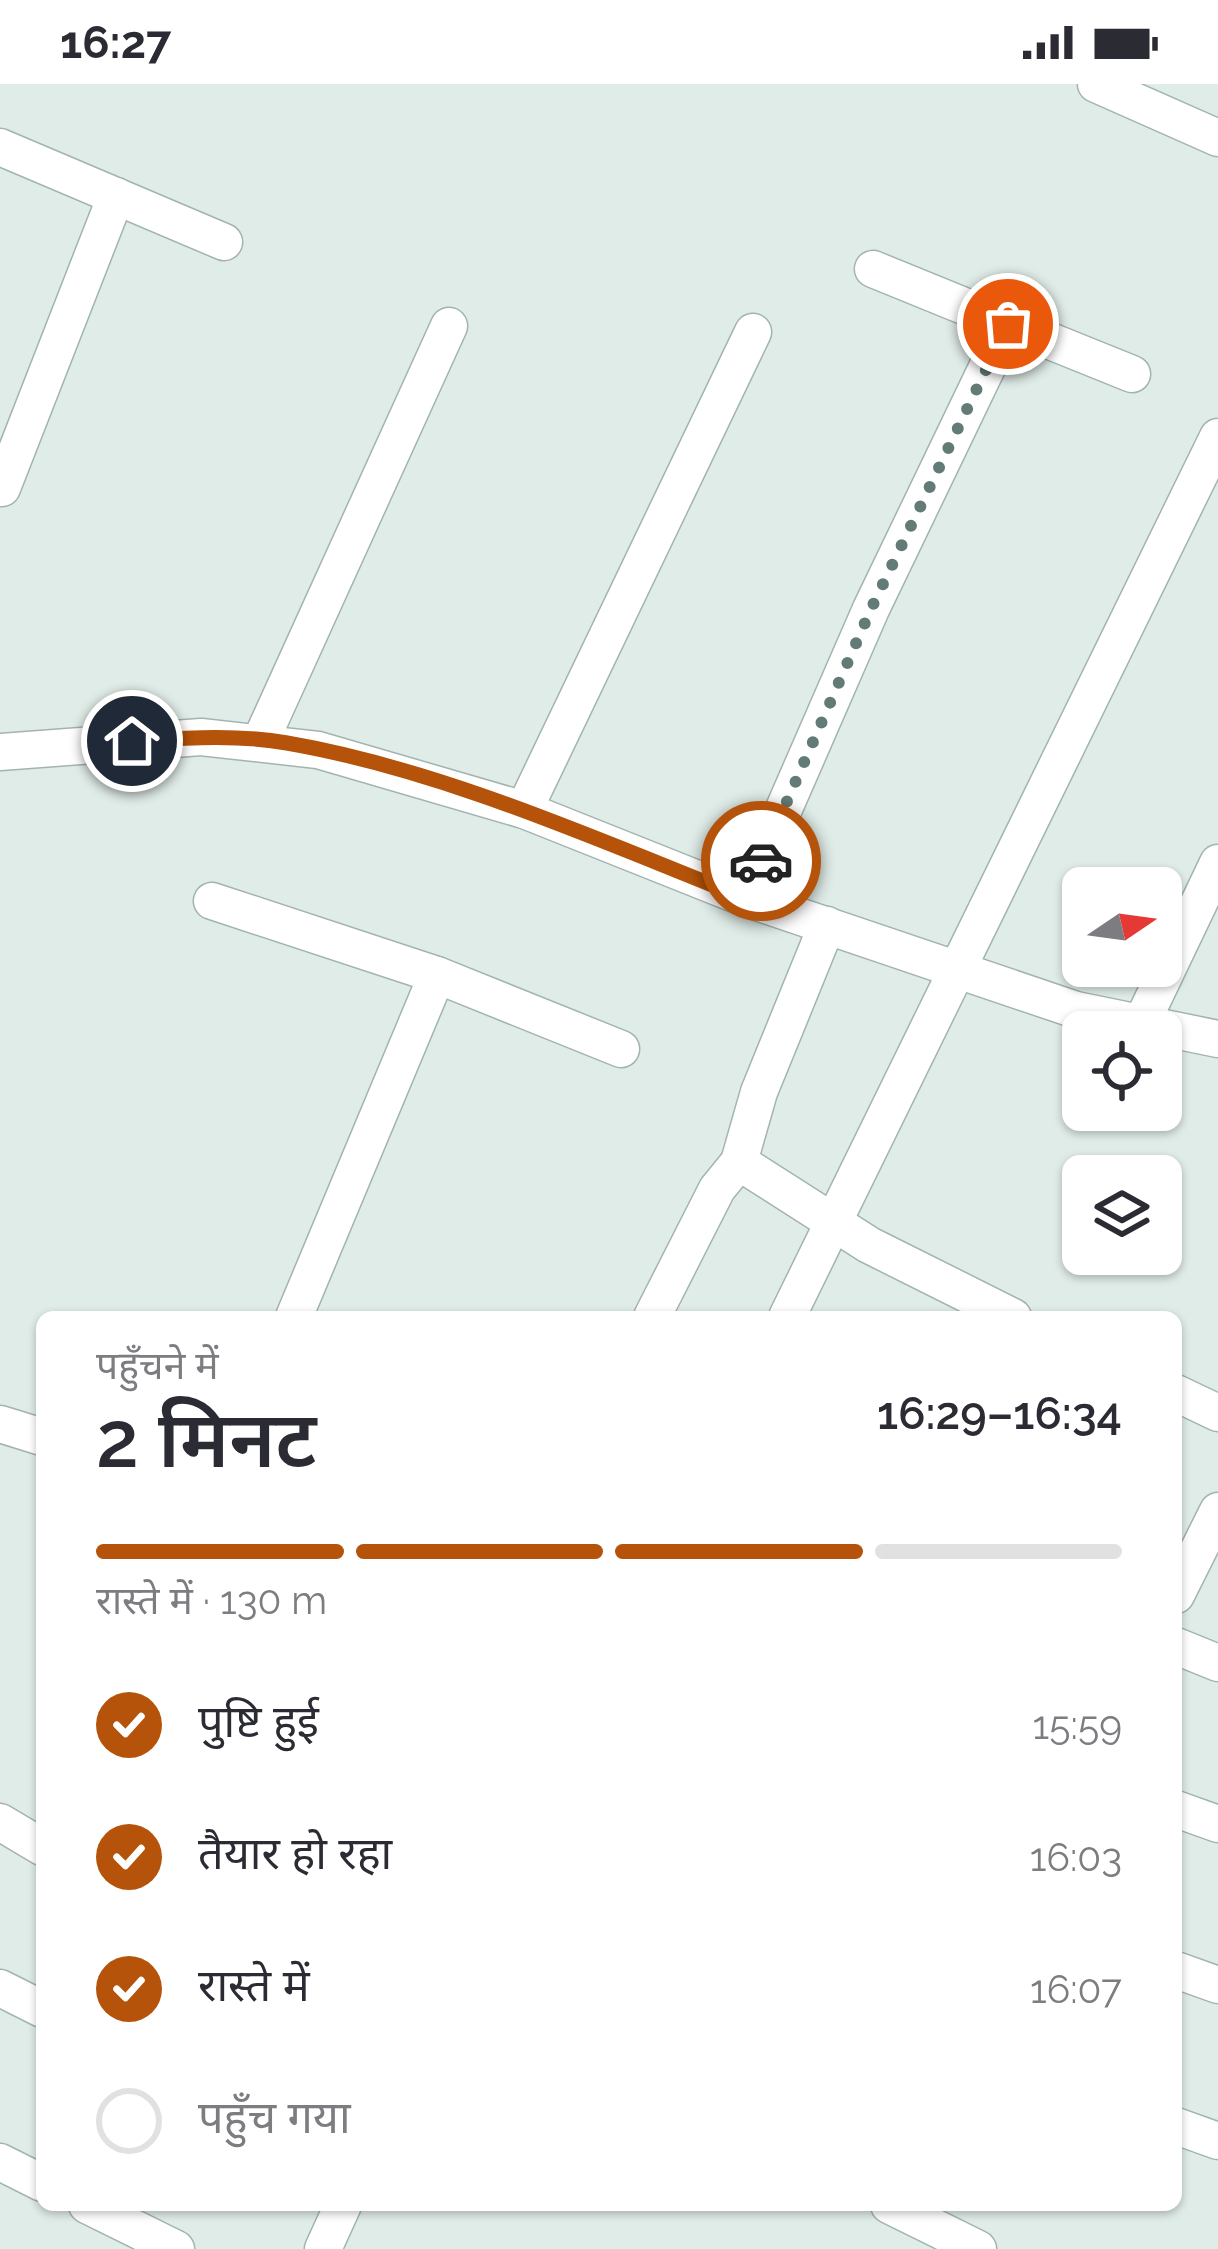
<!DOCTYPE html>
<html lang="hi">
<head>
<meta charset="utf-8">
<style>
	body { margin:0; font-family:Raleway,"Noto Sans Devanagari",sans-serif; background:#f2f2f3; color:#2b2b33; height:100vh; display:flex; flex-direction:column; font-size:45px; white-space:nowrap }
	* { box-sizing:border-box; margin:0 }
	p { font-size:39px; color:#7c7c81 }
	.icon { flex:none; width:66px; height:66px; fill:none; stroke:currentColor; stroke-width:2; stroke-linecap:round; stroke-linejoin:round }
	.map { position:relative; flex:1; overflow:hidden }
	.drawer { position:absolute; left:36px; top:1227px; width:1146px; height:900px; display:flex; flex-direction:column; background:#fff; border-radius:18px; box-shadow:0 3px 9px #0004 }
	.drawer>* { flex:none }
	.needle { width:78px; rotate:77deg }
	.tools { position:absolute; left:1062px; top:783px; display:grid; gap:24px }
	.tools a { display:grid; place-items:center; width:120px; height:120px; border-radius:18px; background:#fff; box-shadow:0 3px 9px #0004; font-size:60px }
	.pin { position:absolute; display:grid; place-items:center; width:102px; height:102px; color:#fff; margin:-51px; border:6px solid #fff; border-radius:50%; box-shadow:0 3px 12px #0007 }
	.courier { position:absolute; display:grid; place-items:center; width:120px; height:120px; margin:-60px; border:9px solid #b45309; border-radius:50%; background:#fff; color:#222; box-shadow:0 3px 15px #0007 }
	.summary em { font-style:normal; font-weight:600 }
	.summary div { display:flex; flex-direction:column-reverse }
	.summary { display:flex; align-items:center; justify-content:space-between; height:204px; padding:0 60px }
	h1 { font-size:78px; font-weight:600; line-height:90px }
	.bar { display:grid; grid-template-columns:repeat(4,1fr); gap:18px 12px; align-content:center; height:144px; padding:0 60px }
	.bar i { height:15px; border-radius:9px; background:#e1e1e2 }
	.bar .selected { background:#b45309 }
	.bar p { grid-column:span 4 }
	ol { padding:0 60px; list-style:none }
	li { display:flex; align-items:center; gap:36px; height:132px }
	li p { margin-inline-start:auto }
	li .icon { padding:12px; border-radius:50%; background:#b45309; color:#fff; stroke-width:4 }
	li:last-child { color:#7c7c81 }
	li i { width:66px; height:66px; border:6px solid #e1e1e2; border-radius:50% }
	.status { display:flex; justify-content:space-between; align-items:center; height:84px; padding:0 60px; background:#fff; direction:ltr }
	.status svg { height:33px; fill:currentColor }
	.map>svg:first-child { display:block }
</style>
</head>
<body>
<div class="status"><b>16:27</b><svg viewBox="0 0 49 12"><path d="M0 12V9h3v3zM5 12V6h3v6zM10 12V3h3v9zM15 12V0h3v12zM26 1h20v11H26zM47 4h2v5h-2z"/></svg></div>
<div class="map">
<svg width="1218" height="2165" viewBox="0 0 1218 2165">
	<rect width="100%" height="100%" fill="#e0ece8"/>
	<g fill="none" stroke-linecap="round" stroke-linejoin="round">
		<defs>
			<g id="minor">
				<polyline points="1096,0 1218,54"/>
				<polyline points="0,63 224,158"/>
				<polyline points="1008,240 1132,290"/>
				<polyline points="2,404 116,112"/>
				<polyline points="261,656 449,242"/>
				<polyline points="0,668 201,653 318,666 524,726 745,814 1076,926 1218,955"/>
				<polyline points="524,726 753,248"/>
				<polyline points="745,814 871,525 1008,240 873,185"/>
				<polyline points="212,817 437,891 621,965"/>
				<polyline points="1143,936 1218,779"/>
				<polyline points="739,1078 869,1161 1013,1233"/>
				<polyline points="294,1233 437,891"/>
				<polyline points="652,1233 717,1105 739,1078 759,1008 827,841"/>
				<polyline points="787,1233 1218,353"/>
				<polyline points="1176,1309 1218,1329"/>
				<polyline points="0,1340 42,1353"/>
				<polyline points="1176,1511 1218,1427"/>
				<polyline points="1176,1562 1218,1579"/>
				<polyline points="1176,1725 1218,1740"/>
				<polyline points="0,1738 42,1763"/>
				<polyline points="1176,1886 1218,1901"/>
				<polyline points="0,1904 42,1925"/>
				<polyline points="1176,2042 1218,2057"/>
				<polyline points="0,2078 42,2099"/>
				<polyline points="87,2121 176,2165"/>
				<polyline points="889,2121 978,2165"/>
				<polyline points="323,2165 343,2121"/>
			</g>
		</defs>
		<!-- minor casing -->
		<use href="#minor" stroke="#a2b4b0" stroke-width="39"/>
		<!-- minor -->
		<use href="#minor" stroke="#fff" stroke-width="36"/>
	</g>
	<g fill="none" stroke-linecap="round" stroke-linejoin="round">
		<!-- done -->
		<polyline stroke="#637b76" stroke-width="12" stroke-dasharray="0 21.6" points="761,777 871,525 1008,240"/>
		<!-- route -->
		<path stroke="#b45309" stroke-width="15" d="M132,657c52,-3 104,-7 155,2 156,27 311,97 458,155l16,-37"/>
	</g>
</svg>
<div class="tools">
<a><svg class="needle" viewBox="-14 -14 28 28"><path d="M0-13l5 13h-10z" fill="#e53935"/><path d="M0 13l5-13h-10z" fill="#7c7c81"/></svg></a>
<a><svg class="icon" aria-label="locate" viewBox="0 0 24 24"><circle cx="12" cy="12" r="6"/><path d="M12 2v4M12 18v4M2 12h4M18 12h4"/></svg></a>
<a><svg class="icon" aria-label="layers" viewBox="0 0 24 24"><path d="M12 4l9 5-9 5-9-5zM3 14l9 5 9-5"/></svg></a>
</div>
<div class="pin" style="left:1008px;top:240px;background:#ea580c"><svg class="icon" aria-label="bag" viewBox="0 0 24 24"><path d="M5 8h14l-1 12H6zM9 8a3 3 0 0 1 6 0"/></svg></div>
<div class="pin" style="left:132px;top:657px;background:#1f2937"><svg class="icon" aria-label="home" viewBox="0 0 24 24"><path d="M3 11l9-7 9 7M6 9v11h12V9"/></svg></div>
<div class="courier" style="left:761px;top:777px"><svg class="icon" aria-label="car" viewBox="0 0 24 24"><path d="M5 17H2v-5l4-1 3-4h7l3 4 3 1v5h-3M9 17h6M6 11h13"/><circle cx="7" cy="17" r="2"/><circle cx="17" cy="17" r="2"/></svg></div>
<section class="drawer">
<div class="summary"><div><h1>2 मिनट</h1><p>पहुँचने में</p></div><em>16:29–16:34</em></div>
<div class="bar"><i class="selected"></i><i class="selected"></i><i class="selected"></i><i></i><p>रास्ते में · 130 m</p></div>
<ol>
<li><svg class="icon" aria-label="check" viewBox="0 0 24 24"><path d="M5 12l5 5 9-10"/></svg>पुष्टि हुई<p>15:59</p></li>
<li><svg class="icon" aria-label="check" viewBox="0 0 24 24"><path d="M5 12l5 5 9-10"/></svg>तैयार हो रहा<p>16:03</p></li>
<li><svg class="icon" aria-label="check" viewBox="0 0 24 24"><path d="M5 12l5 5 9-10"/></svg>रास्ते में<p>16:07</p></li>
<li><i></i>पहुँच गया</li>
</ol>
</section>
</div>
</body>
</html>
